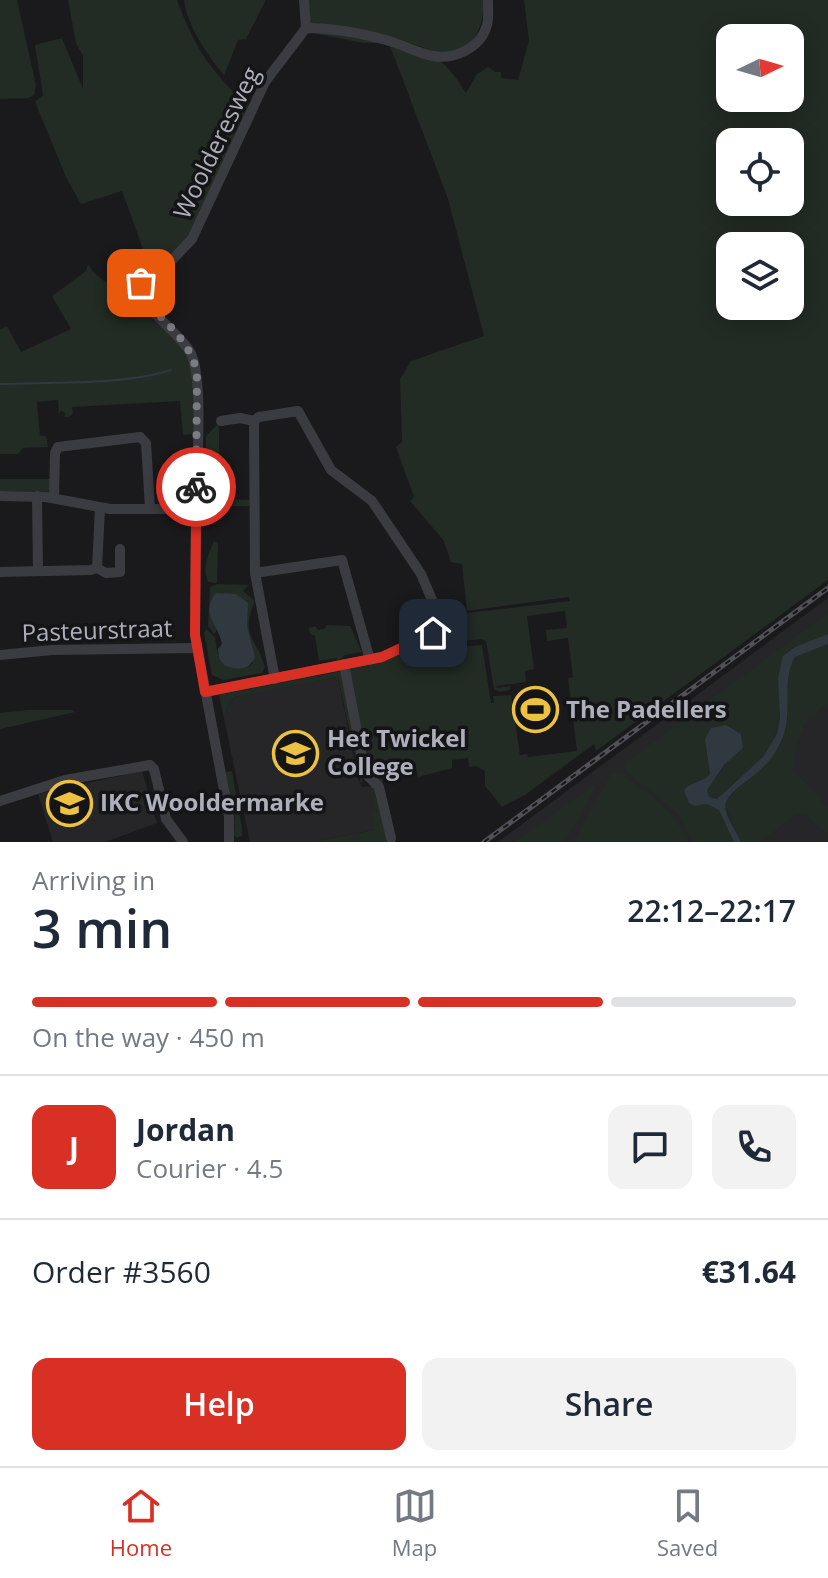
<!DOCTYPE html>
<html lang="en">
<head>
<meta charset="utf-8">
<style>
	body { margin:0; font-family:"Open Sans",sans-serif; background:#f2f2f3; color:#1f2937; height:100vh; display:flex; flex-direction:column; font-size:30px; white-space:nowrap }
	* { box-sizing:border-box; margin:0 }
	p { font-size:26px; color:#747a83 }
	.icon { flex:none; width:44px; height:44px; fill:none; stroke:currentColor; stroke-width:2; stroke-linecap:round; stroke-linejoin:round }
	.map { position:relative; height:842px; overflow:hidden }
	.details { display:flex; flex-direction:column; background:#fff; flex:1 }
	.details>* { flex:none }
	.needle { width:52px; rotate:85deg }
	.tools { position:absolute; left:716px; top:24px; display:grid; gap:16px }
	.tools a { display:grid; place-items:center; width:88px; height:88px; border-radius:16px; background:#fff; box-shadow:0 4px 20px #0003; font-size:40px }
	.pin { position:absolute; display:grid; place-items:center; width:68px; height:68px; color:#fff; margin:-34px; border-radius:16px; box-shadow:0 4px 12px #0006 }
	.courier { position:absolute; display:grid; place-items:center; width:80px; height:80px; margin:-40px; border:6px solid #d93025; border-radius:50%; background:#fff; color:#222; box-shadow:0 2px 10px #0007 }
	.headline em { font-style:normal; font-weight:600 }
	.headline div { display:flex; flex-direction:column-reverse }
	.headline { display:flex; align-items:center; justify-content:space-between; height:136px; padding:0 32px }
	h1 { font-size:52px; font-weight:600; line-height:60px }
	.bar { display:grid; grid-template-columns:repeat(4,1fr); gap:12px 8px; align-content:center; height:96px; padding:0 32px }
	.bar i { height:10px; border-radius:6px; background:#e0e1e3 }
	.bar .selected { background:#d93025 }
	.bar p { grid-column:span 4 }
	.line { display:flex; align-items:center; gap:20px; padding:0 32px; border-top:2px solid #e0e1e3 }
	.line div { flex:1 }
	.round { display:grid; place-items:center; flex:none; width:84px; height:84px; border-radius:16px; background:#f2f2f3 }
	.action { display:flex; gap:16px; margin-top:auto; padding:16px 32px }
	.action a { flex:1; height:92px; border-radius:16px; background:#d93025; color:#fff; font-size:32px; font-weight:600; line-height:92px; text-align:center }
	.action a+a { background:#f2f2f3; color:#1f2937 }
	.tabs { display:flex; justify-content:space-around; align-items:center; height:112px; border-top:2px solid #e0e1e3; background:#fff; font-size:22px; color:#747a83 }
	.tabs a { display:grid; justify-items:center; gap:4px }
	.tabs .selected { color:#d93025 }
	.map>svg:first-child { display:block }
</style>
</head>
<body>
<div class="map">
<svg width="828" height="842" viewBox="0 0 828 842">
	<rect width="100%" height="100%" fill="#1a1a1c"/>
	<!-- built -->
	<g fill="#262629">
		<polygon points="828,598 828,842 498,842"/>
		<polygon points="338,677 358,779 362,787 372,786 377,812 374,830 312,842 250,842 223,714 226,714 227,706 235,697 260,691"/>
		<polygon points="142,771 157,823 105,842 53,842 38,794"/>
	</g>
	<!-- green -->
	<g fill="#222b24" fill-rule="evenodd">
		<polygon points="0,0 17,0 36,85 34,95 28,98 0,99"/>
		<path d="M68,0h109c19,51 34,71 73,108l-52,115 -16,21 -31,27 -29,-80 -41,13 -15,-27 -31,-75 8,-7 -8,-50 27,-7 21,51v-33l-7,-13z"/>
		<path d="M184,0h82l-20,39 -8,1 -14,35c-16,-19 -37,-49 -40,-75z"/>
		<path d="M305,0h179c0,24 -10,56 -41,53 -16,-2 -32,-12 -48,-14 -29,-6 -59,-9 -88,-13z"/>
		<path d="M524,0h304v580l-232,171 -2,-7 -69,51 -23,12 -17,-21v-15l-9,-5 -7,1 -1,-9 -16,2v8l-34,9 -3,-15 -33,14 3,22 -2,1 -3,-16 -12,-11 -19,-97 1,-6 42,-12 36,-18 14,9 40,-3 9,58h3l-1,-7 18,-1 9,60 7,-1 1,3 49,-6 -9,-73 5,-1 -5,-39 -21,3 -1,-11 21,-2 -2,-17 -38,5 7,53 -9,2 1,11 -30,4 1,2 13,-2v4l-11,2 -5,-3 -8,-48 -5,-2 -37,4 -4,-1 -2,-6 6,-7v-7l23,-9 103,-12 -1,-4 -102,14 -5,-47 -11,-2 -7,-21 -34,-40 4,-4 -18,-50 6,-5 -2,-63 11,-18 73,-25 -36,-137 -59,-156h-25l-52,-10c28,-3 99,11 125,26 12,7 21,22 29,34l11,-19 11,-7 8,5h5v6l17,2 11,-39zM730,38h60v60h-60zM730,142h60v60h-60zM730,246h60v60h-60z"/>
		<path d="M88,264c5,11 22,22 34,26 9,3 4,-2 12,3 20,14 56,53 61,78 4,19 -1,44 -1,63l-11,1 -3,-34 -108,6 1,6 -4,4h-5l2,-4 -5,-2 -2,3 -1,-14 -21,2 3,34h6l2,11 -25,1 -5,6h-18v-125l7,-3 14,26 50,-23 -19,-33 34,-25z"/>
		<path d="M219,423v74h4l1,-6v8l26,1v6h-31c-15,-20 -13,-45 -13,-70z"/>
		<polygon points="0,479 55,479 53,492 0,491"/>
		<path d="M214,541l4,3 -1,39 -9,-1c-6,-14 0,-27 6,-41z"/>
		<path d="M217,584l32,1 -6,6 12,10c-15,36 1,35 10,66l-3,6 -39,7 -11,-5 -8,-42 2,-4 9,8 3,18 31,11 4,-3 -7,-38 -30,-31v38l-2,2 -6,-8 2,-39z"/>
		<path d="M828,613v21l-40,16c-4,36 -2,80 -27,109 -13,14 -30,23 -41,39l-11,-1 -2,-7 22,-30 12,-26 -10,-8 -22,42 1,6 -4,5 -19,7 19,18 13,6 15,32h-41l-15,-28 -52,-43 -1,-8z"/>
		<polygon points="327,625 350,626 362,652 345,655 338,661 337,658 319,661 315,636 310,634 309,628 315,626 318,630 324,629"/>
		<path d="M828,644v65l-4,-4 -10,12 -3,-2c-9,13 -17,34 -15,49l-4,4 36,39v28l-22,-20 -10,-1 -35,28h-20l-16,-37c15,-27 45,-36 58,-67 11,-26 -2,-57 12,-81z"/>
		<polygon points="341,671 364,775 361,784 338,677 235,697 227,706 226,714 223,714 219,695"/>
		<polygon points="28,710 72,710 75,712 0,729 0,713"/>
		<polygon points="232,771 242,829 242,836 237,838 234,835 235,817 224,772"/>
		<path d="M612,772l10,2c26,20 54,37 66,68h-114z"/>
		<polygon points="369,781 375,785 389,842 312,842 374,830 371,814 377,812"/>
		<polygon points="594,785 595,787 565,842 515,842"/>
	</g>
	<!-- water -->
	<g fill="#303840">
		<path d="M216,593l20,1 12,9 -1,23 8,31c-5,14 -20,13 -31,8l-5,-7 -1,-9 4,-5c-3,-19 -23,-30 -6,-51z"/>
		<path d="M828,634v10l-33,13c-14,23 -2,54 -12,80 -5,13 -14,26 -25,35 -10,9 -26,17 -32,30 -4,11 11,30 15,40h-7l-15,-32 -13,-6 -11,2 -6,-3 -5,-12c4,-9 19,-8 26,-17l-5,-35 6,-11 15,-3 15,9 2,14 -19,17 -17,25 2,7 8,2 46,-42 14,-23 3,-16 -2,-40 5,-22 12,-9z"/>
	</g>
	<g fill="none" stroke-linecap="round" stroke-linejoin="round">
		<!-- stream -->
		<path stroke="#303840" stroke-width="2" d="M0,384c49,-2 127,1 171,-14"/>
		<!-- minor -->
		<g stroke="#3b3c41" stroke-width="10">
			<polyline points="304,0 306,28"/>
			<polyline points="254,421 255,573 275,679"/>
			<polyline points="0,496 46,497 110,509 186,509 192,512"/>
			<polyline points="37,496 38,571"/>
			<polyline points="54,498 55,453 58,447 140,437 146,443 150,508"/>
			<polyline points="97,568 100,508"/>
			<polyline points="0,572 91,570 97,568 106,573 120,572 120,549"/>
			<polyline points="255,573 342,560 370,660"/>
			<polyline points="0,655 52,650 196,648"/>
			<polyline points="344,664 365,773 379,787 391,838"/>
			<polyline points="205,692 382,657 433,633 438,630 441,621 421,574 372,501 331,470 298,411 259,417 254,421 240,418 221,421"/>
			<polyline points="0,801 65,780 150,765 154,769 166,819 183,842"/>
			<path d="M229,842v-25l-34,-182 1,-116 -4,-7 4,-7c0,-32 9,-132 -7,-155 -12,-18 -46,-43 -51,-62l3,-5 32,-24 19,-20 73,-157 41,-54c27,0 54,5 80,12 16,4 31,13 47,16 21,4 48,-8 54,-31 2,-8 1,-17 1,-25"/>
		</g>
		<defs>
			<polyline id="rail" points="484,842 828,588"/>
		</defs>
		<!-- rail casing -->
		<use href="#rail" stroke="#505258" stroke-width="5"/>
		<!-- rail -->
		<use href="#rail" stroke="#151517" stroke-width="2" stroke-dasharray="6" stroke-linecap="butt"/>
	</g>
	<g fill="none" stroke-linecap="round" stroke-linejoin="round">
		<!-- done -->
		<path stroke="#7a7c83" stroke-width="8" stroke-dasharray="0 14.4" d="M141,283l-3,5c4,12 12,17 20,26 17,17 35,35 39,60l-1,113"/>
		<!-- route -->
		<polyline stroke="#d93025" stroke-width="10" points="196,487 196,505 192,512 196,519 195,635 205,692 382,657 433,633"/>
	</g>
	<!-- icons -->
	<defs>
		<symbol id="stadium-ring" viewBox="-11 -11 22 22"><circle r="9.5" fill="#151517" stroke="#edc141" stroke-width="1.5"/><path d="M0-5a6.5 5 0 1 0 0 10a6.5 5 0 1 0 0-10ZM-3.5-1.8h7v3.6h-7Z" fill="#edc141"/></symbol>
		<symbol id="school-ring" viewBox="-11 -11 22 22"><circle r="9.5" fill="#151517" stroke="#edc141" stroke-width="1.5"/><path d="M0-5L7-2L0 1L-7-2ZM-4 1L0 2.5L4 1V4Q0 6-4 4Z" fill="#edc141"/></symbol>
	</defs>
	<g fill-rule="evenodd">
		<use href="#stadium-ring" x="510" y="684" width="51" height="51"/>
		<use href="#school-ring" x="270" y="728" width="51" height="51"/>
		<use href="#school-ring" x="44" y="778" width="51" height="51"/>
	</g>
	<g text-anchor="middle" stroke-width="7" stroke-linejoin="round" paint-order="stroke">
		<!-- street labels -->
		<g font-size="24" fill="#adb0bb" stroke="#151517">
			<text transform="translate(217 143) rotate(-64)" y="8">Woolderesweg</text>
			<text transform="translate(97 631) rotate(-2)" y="8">Pasteurstraat</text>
		</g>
		<!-- poi labels -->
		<g font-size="24" font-weight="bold" fill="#adb0bb" stroke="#151517" text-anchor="start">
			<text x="566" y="718">The Padellers</text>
			<text x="327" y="747">Het Twickel<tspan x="327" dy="28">College</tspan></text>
			<text x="100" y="811">IKC Wooldermarke</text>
		</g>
	</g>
</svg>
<div class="tools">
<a><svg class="needle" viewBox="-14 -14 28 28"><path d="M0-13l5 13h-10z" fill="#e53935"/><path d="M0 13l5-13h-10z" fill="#747a83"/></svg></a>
<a><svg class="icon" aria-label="locate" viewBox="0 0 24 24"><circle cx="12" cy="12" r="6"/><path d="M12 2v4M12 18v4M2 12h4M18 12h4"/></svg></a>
<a><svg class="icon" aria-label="layers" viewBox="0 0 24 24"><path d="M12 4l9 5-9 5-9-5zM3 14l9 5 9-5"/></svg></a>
</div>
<div class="pin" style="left:141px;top:283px;background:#ea580c"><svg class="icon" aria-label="bag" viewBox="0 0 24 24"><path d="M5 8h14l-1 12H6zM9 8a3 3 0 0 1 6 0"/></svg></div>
<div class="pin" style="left:433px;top:633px;background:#1f2937"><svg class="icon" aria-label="home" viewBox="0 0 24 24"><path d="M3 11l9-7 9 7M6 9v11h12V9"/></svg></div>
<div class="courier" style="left:196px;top:487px"><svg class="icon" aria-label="bike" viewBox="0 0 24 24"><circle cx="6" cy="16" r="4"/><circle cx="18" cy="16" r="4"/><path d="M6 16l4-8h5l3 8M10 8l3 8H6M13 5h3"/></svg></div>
</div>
<section class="details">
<div class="headline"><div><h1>3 min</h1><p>Arriving in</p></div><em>22:12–22:17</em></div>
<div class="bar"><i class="selected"></i><i class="selected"></i><i class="selected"></i><i></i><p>On the way · 450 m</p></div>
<div class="line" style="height:144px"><b class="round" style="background:#d93025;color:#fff">J</b><div><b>Jordan</b><p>Courier · 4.5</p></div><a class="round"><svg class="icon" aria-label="chat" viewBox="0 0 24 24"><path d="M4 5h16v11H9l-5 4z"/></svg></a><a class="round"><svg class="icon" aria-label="phone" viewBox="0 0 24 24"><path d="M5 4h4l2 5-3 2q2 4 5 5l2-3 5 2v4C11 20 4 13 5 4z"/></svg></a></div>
<div class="line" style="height:104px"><div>Order #3560</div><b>€31.64</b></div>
<div class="action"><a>Help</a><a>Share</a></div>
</section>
<nav class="tabs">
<a class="selected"><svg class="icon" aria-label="home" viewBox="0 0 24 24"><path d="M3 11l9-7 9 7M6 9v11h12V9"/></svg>Home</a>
<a><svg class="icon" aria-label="map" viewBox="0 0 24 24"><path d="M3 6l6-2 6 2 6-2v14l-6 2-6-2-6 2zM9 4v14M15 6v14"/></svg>Map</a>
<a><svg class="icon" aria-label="saved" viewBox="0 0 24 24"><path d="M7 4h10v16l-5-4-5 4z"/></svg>Saved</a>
</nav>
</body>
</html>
